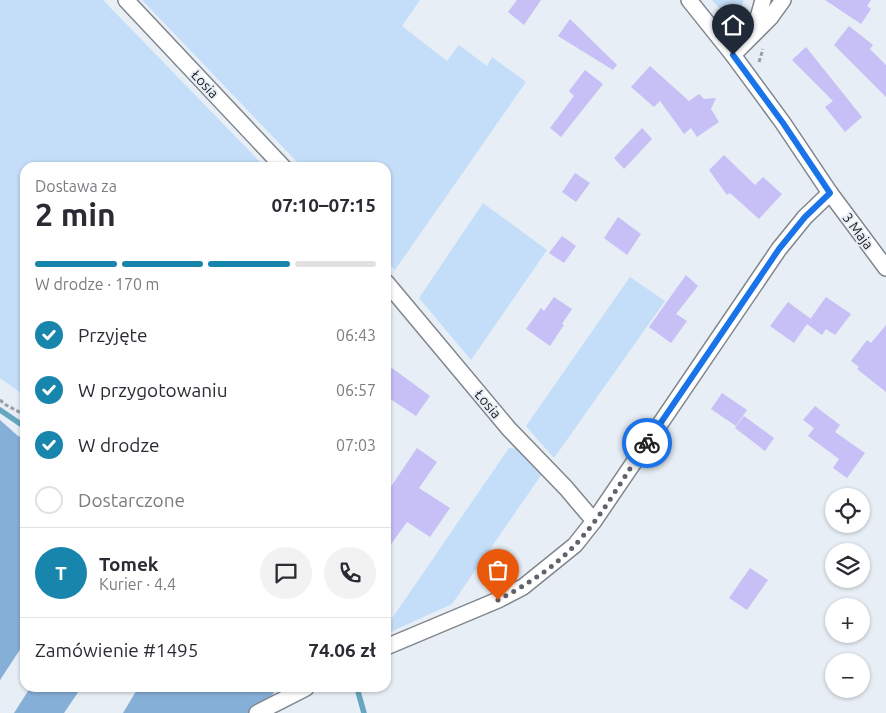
<!DOCTYPE html>
<html lang="pl">
<head>
<meta charset="utf-8">
<style>
	body { margin:0; font-family:Ubuntu,sans-serif; background:#f2f2f3; color:#2b2b33; height:100vh; display:flex; flex-direction:column; font-size:19px; white-space:nowrap }
	* { box-sizing:border-box; margin:0 }
	p { font-size:16px; color:#7c7c81 }
	.icon { flex:none; width:28px; height:28px; fill:none; stroke:currentColor; stroke-width:2; stroke-linecap:round; stroke-linejoin:round }
	.map { position:relative; flex:1; overflow:hidden }
	.details { position:absolute; left:20px; top:162px; width:371px; height:530px; display:flex; flex-direction:column; background:#fff; border-radius:15px; box-shadow:0 1px 4px #0004 }
	.details>* { flex:none }
	.controls { position:absolute; left:825px; top:488px; display:grid; gap:10px }
	.controls a { display:grid; place-items:center; width:45px; height:45px; border-radius:50%; background:#fff; box-shadow:0 1px 4px #0004; font-size:25px }
	.pin { position:absolute; display:grid; place-items:center; width:42px; height:42px; color:#fff; margin:-51px -21px; border-radius:50% 50% 50% 0; rotate:-45deg; box-shadow:0 0 5px #0007 }
	.pin .icon { rotate:45deg }
	.courier { position:absolute; display:grid; place-items:center; width:50px; height:50px; margin:-25px; border:4px solid #1a73e8; border-radius:50%; background:#fff; color:#222; box-shadow:0 1px 6px #0007 }
	.head em { font-style:normal; font-weight:700 }
	.head div { display:flex; flex-direction:column-reverse }
	.head { display:flex; align-items:center; justify-content:space-between; height:85px; padding:0 15px }
	h1 { font-size:32px; font-weight:700; line-height:38px }
	.bar { display:grid; grid-template-columns:repeat(4,1fr); gap:8px 5px; align-content:center; height:60px; padding:0 15px }
	.bar i { height:6px; border-radius:4px; background:#e1e1e2 }
	.bar .current { background:#1785ac }
	.bar p { grid-column:span 4 }
	.line { display:flex; align-items:center; gap:12px; padding:0 15px; border-top:1px solid #e1e1e2 }
	.line div { flex:1 }
	.round { display:grid; place-items:center; flex:none; width:52px; height:52px; border-radius:26px; background:#f2f2f3 }
	ol { padding:0 15px; list-style:none }
	li { display:flex; align-items:center; gap:15px; height:55px }
	li p { margin-inline-start:auto }
	li .icon { padding:5px; border-radius:50%; background:#1785ac; color:#fff; stroke-width:4 }
	li:last-child { color:#7c7c81 }
	li i { width:28px; height:28px; border:2px solid #e1e1e2; border-radius:50% }
	.map>svg:first-child { display:block }
</style>
</head>
<body>
<div class="map">
<svg width="886" height="713" viewBox="0 0 886 713">
	<rect width="100%" height="100%" fill="#e7eef5"/>
	<!-- green -->
	<g fill="#c4def9">
		<polygon points="0,0 103,0 265,167 25,168 25,396 0,378"/>
		<polygon points="142,0 420,0 402,26 447,61 459,45 487,66 492,57 526,82 395,270 386,260 386,168 302,167"/>
		<polygon points="712,0 744,0 741,7 733,13 722,11"/>
		<polygon points="483,203 547,250 471,360 419,298"/>
		<polygon points="630,277 665,301 554,458 526,426"/>
		<polygon points="509,448 521,449 544,471 452,604 386,634 386,627"/>
	</g>
	<!-- forest -->
	<g fill="#86afd8">
		<polygon points="0,420 18,436 25,438 25,642 0,680"/>
		<polygon points="30,688 81,688 64,713 14,713"/>
		<polygon points="138,688 276,688 263,713 123,713"/>
	</g>
	<g fill="none" stroke-linecap="round" stroke-linejoin="round">
		<!-- stream -->
		<g stroke="#66a6be" stroke-width="5.5">
			<polyline points="0,410 25,427"/>
			<polyline points="357,688 364,713"/>
		</g>
	</g>
	<!-- building -->
	<g fill="#c6c0f6">
		<polygon points="517,0 541,0 524,25 508,12"/>
		<polygon points="825,0 871,0 867,6 871,9 861,24"/>
		<polygon points="570,19 617,65 613,70 558,36"/>
		<polygon points="849,26 873,45 870,49 886,65 886,97 834,45"/>
		<polygon points="806,47 862,117 845,132 825,107 833,101 792,60"/>
		<polygon points="650,66 689,101 699,94 704,99 716,98 711,109 719,122 697,137 691,128 684,134 660,101 654,107 631,87"/>
		<polygon points="585,70 603,84 561,137 550,128 574,96 569,91"/>
		<polygon points="642,128 652,139 624,169 614,158"/>
		<polygon points="724,155 755,185 763,177 782,194 759,219 730,193 727,195 709,170"/>
		<polygon points="575,173 590,183 576,202 562,192"/>
		<polygon points="618,217 641,234 627,255 604,238"/>
		<polygon points="562,236 576,246 564,263 549,253"/>
		<polygon points="686,275 698,286 676,314 687,321 671,343 649,327"/>
		<polygon points="554,297 572,309 562,324 564,325 550,346 526,329 541,308 544,311"/>
		<polygon points="826,297 851,314 835,335 826,329 822,335 807,324 794,343 770,326 788,302 811,319 808,322"/>
		<polygon points="886,325 886,392 857,369 859,367 851,361 867,340 871,343"/>
		<polygon points="392,368 430,396 416,416 386,396 386,375"/>
		<polygon points="722,393 747,410 736,426 711,409"/>
		<polygon points="815,406 840,425 835,432 865,453 847,478 833,468 839,459 808,436 814,428 803,420"/>
		<polygon points="744,416 774,438 765,451 735,428"/>
		<polygon points="417,448 437,462 419,488 450,508 430,537 407,522 386,551 386,494"/>
		<polygon points="750,568 768,580 747,610 729,598"/>
	</g>
	<g fill="none" stroke-linecap="round" stroke-linejoin="round">
		<defs>
			<g id="street">
				<polyline points="126,0 284,168"/>
				<polyline points="689,0 733,55 783,123 830,193 886,268"/>
				<polyline points="754,32 763,0"/>
				<polyline points="733,55 770,18 783,0"/>
				<polyline points="386,282 509,429 566,488 594,521"/>
				<polyline points="386,647 498,600 523,587 575,545 594,521 779,249 805,217 830,193"/>
				<polyline points="257,713 306,688"/>
			</g>
		</defs>
		<!-- street casing -->
		<use href="#street" stroke="#80868d" stroke-width="18"/>
		<!-- path -->
		<g stroke="#999ea4" stroke-width="3" stroke-dasharray="4 2.5" stroke-linecap="butt">
			<path d="M722,13c7,5 15,4 21,-3"/>
			<polyline points="759,62 763,49"/>
			<polyline points="0,400 6,405 25,415"/>
		</g>
		<!-- street -->
		<use href="#street" stroke="#fff" stroke-width="15"/>
	</g>
	<g fill="none" stroke-linecap="round" stroke-linejoin="round">
		<!-- done -->
		<path stroke="#606469" stroke-width="5" stroke-dasharray="0 9" d="M498,600c27,-14 57,-33 78,-56 27,-29 48,-68 71,-101"/>
		<!-- route -->
		<polyline stroke="#1a73e8" stroke-width="6" points="647,443 779,249 805,217 830,193 783,123 733,55"/>
	</g>
	<g text-anchor="middle" stroke-width="4" stroke-linejoin="round" paint-order="stroke">
		<!-- street labels -->
		<g font-size="14" fill="#181a1d" stroke="#e7eef5">
			<text transform="translate(205 84) rotate(47)" y="5">Łosia</text>
			<text transform="translate(858 231) rotate(53)" y="5">3 Maja</text>
			<text transform="translate(488 404) rotate(50)" y="5">Łosia</text>
		</g>
	</g>
</svg>
<div class="controls">
<a><svg class="icon" aria-label="locate" viewBox="0 0 24 24"><circle cx="12" cy="12" r="6"/><path d="M12 2v4M12 18v4M2 12h4M18 12h4"/></svg></a>
<a><svg class="icon" aria-label="layers" viewBox="0 0 24 24"><path d="M12 4l9 5-9 5-9-5zM3 14l9 5 9-5"/></svg></a>
<a>+</a>
<a>−</a>
</div>
<div class="pin" style="left:498px;top:600px;background:#ea580c"><svg class="icon" aria-label="bag" viewBox="0 0 24 24"><path d="M5 8h14l-1 12H6zM9 8a3 3 0 0 1 6 0"/></svg></div>
<div class="pin" style="left:733px;top:55px;background:#1f2937"><svg class="icon" aria-label="home" viewBox="0 0 24 24"><path d="M3 11l9-7 9 7M6 9v11h12V9"/></svg></div>
<div class="courier" style="left:647px;top:443px"><svg class="icon" aria-label="bike" viewBox="0 0 24 24"><circle cx="6" cy="16" r="4"/><circle cx="18" cy="16" r="4"/><path d="M6 16l4-8h5l3 8M10 8l3 8H6M13 5h3"/></svg></div>
<section class="details">
<div class="head"><div><h1>2 min</h1><p>Dostawa za</p></div><em>07:10–07:15</em></div>
<div class="bar"><i class="current"></i><i class="current"></i><i class="current"></i><i></i><p>W drodze · 170 m</p></div>
<ol>
<li><svg class="icon" aria-label="check" viewBox="0 0 24 24"><path d="M5 12l5 5 9-10"/></svg>Przyjęte<p>06:43</p></li>
<li><svg class="icon" aria-label="check" viewBox="0 0 24 24"><path d="M5 12l5 5 9-10"/></svg>W przygotowaniu<p>06:57</p></li>
<li><svg class="icon" aria-label="check" viewBox="0 0 24 24"><path d="M5 12l5 5 9-10"/></svg>W drodze<p>07:03</p></li>
<li><i></i>Dostarczone</li>
</ol>
<div class="line" style="height:90px"><b class="round" style="background:#1785ac;color:#fff">T</b><div><b>Tomek</b><p>Kurier · 4.4</p></div><a class="round"><svg class="icon" aria-label="chat" viewBox="0 0 24 24"><path d="M4 5h16v11H9l-5 4z"/></svg></a><a class="round"><svg class="icon" aria-label="phone" viewBox="0 0 24 24"><path d="M5 4h4l2 5-3 2q2 4 5 5l2-3 5 2v4C11 20 4 13 5 4z"/></svg></a></div>
<div class="line" style="height:65px"><div>Zamówienie #1495</div><b>74.06 zł</b></div>
</section>
</div>
</body>
</html>
